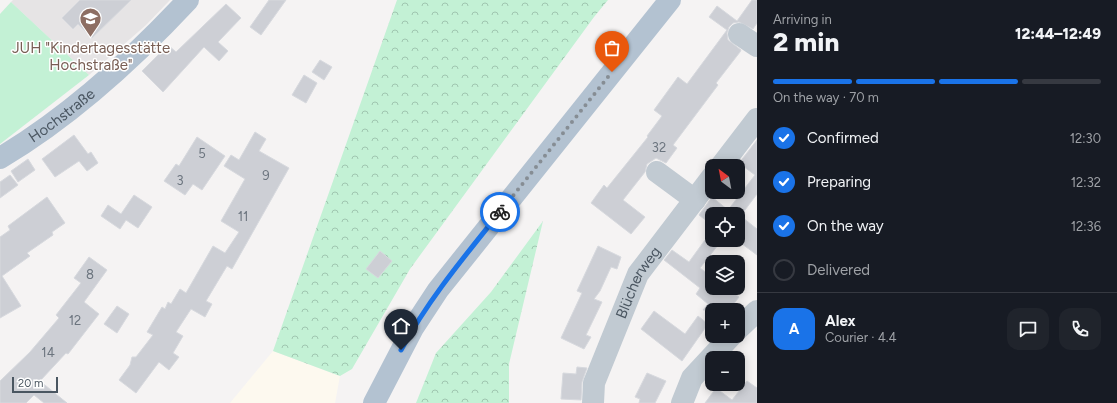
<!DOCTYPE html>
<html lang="en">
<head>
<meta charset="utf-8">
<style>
	body { margin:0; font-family:Figtree,sans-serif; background:#20242c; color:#f1f3f6; height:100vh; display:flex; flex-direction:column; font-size:15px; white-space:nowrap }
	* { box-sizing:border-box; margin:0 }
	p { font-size:13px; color:#9ea1a6 }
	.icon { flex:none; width:22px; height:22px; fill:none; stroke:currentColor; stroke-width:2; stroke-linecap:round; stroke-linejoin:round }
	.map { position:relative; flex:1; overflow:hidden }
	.sheet { display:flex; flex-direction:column; background:#171b24; width:360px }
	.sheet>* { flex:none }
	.needle { width:26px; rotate:328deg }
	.tools { position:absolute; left:705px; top:159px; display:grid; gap:8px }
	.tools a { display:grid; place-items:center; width:40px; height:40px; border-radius:8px; background:#171b24; box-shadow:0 2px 10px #0003; font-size:20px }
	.scale { position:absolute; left:12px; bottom:10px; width:46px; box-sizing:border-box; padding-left:4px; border:2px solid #4a5661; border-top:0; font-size:11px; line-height:14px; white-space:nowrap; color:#4a5661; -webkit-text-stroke:3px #fff; paint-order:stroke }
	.pin { position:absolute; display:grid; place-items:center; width:34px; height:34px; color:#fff; margin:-41px -17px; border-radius:50% 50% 50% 0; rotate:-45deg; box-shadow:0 0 4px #0007 }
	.pin .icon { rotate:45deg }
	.courier { position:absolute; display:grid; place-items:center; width:40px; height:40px; margin:-20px; border:3px solid #1a73e8; border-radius:50%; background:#fff; color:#222; box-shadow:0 1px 5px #0007 }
	.summary em { font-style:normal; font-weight:800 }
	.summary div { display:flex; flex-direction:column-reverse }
	.summary { display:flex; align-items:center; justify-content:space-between; height:68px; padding:0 16px }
	h1 { font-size:26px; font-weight:800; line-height:30px }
	.bar { display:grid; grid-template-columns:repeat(4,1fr); gap:6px 4px; align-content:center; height:48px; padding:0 16px }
	.bar i { height:5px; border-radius:3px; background:#363941 }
	.bar .selected { background:#1a73e8 }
	.bar p { grid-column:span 4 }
	.line { display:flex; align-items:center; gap:10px; padding:0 16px; border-top:1px solid #363941 }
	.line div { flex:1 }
	.round { display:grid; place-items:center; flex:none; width:42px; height:42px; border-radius:12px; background:#20242c }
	ol { padding:0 16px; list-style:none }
	li { display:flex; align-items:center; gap:12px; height:44px }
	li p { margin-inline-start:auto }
	li .icon { padding:4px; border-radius:50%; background:#1a73e8; color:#fff; stroke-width:4 }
	li:last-child { color:#9ea1a6 }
	li i { width:22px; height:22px; border:2px solid #363941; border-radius:50% }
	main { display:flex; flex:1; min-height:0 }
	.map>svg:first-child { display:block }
</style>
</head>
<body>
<main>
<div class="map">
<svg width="757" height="403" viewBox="0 0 757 403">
	<defs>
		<pattern id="forest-crowns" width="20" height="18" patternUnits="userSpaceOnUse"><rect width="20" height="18" fill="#c3f1d5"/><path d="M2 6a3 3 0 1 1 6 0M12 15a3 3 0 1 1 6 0" fill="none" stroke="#a0c6b0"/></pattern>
	</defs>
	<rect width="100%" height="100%" fill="#f5f3f3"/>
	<!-- commercial -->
	<polygon fill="#fdf9ef" points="273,351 340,376 335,403 230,403"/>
	<!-- education -->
	<polygon fill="#e6e4e5" points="13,0 170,0 146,25 89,75 11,2"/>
	<!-- green -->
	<polygon fill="#c3f1d5" points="11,2 89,75 0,144 0,14"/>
	<!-- forest -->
	<g fill="url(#forest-crowns)">
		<polygon points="397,0 608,0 594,17 410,269 352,369 340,376 273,351"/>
		<polygon points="543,221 509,364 509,403 416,403 436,353 491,292"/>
	</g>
	<!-- building -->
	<g fill="#cdcfd5" stroke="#d7d9de">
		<polygon points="80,0 131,0 92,38 78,24 73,29 62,18"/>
		<polygon points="269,0 286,0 261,35 250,27"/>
		<polygon points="752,0 757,0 757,23 753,29 739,22 733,23 729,27 727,33 728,40 741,50 740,52 716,83 718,85 673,145 677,148 666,163 656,158 647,164 645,172 623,200 645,217 631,234 591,203 604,185 607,188 648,137 647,136 662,116 654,110 678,77 687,84 727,30 709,17 717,6 737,21"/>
		<polygon points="226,4 241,18 218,42 228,51 219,61 204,47 163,92 142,71 168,45 176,52"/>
		<polygon points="320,60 332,67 324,80 312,72"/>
		<polygon points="304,75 317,83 306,103 292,95"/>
		<polygon points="255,132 266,139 259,151 289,168 232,269 227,266 206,301 212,304 205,317 191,309 176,332 183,336 173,353 179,357 169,370 159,362 136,393 119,380 130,365 132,357 136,357 153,335 147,332 162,307 165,309 168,302 171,304 180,289 186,293 213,246 225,253 239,232 221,221 245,179 224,166 231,155 239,160"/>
		<polygon points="74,135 88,154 91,152 98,163 87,171 79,161 55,177 42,159"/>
		<polygon points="197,137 225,156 202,190 193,184 185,195 164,181 176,164 179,166"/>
		<polygon points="757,140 757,194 742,214 712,214 712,225 699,215 712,197 728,210 755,175 739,163"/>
		<polygon points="28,159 35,170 18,182 11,171"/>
		<polygon points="10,175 18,185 0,198 0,182"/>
		<polygon points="134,195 152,207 138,228 126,220 120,229 101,216 108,205 121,214"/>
		<polygon points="47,197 65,223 52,232 53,235 27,253 30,256 2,276 21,306 0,318 0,237 10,230 8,226"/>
		<polygon points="738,214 757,229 757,255 738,241"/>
		<polygon points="705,240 722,240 700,268 708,274 712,267 712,288 726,288 739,297 729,310 703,310 708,304 696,294 700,288 664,260 672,250 689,262"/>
		<polygon points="598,246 621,257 617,269 611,267 600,291 594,299 602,302 586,335 591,337 584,349 561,338 582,293 577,291"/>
		<polygon points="380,251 392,261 378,278 366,269"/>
		<polygon points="89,257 107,270 84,302 99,314 68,354 66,353 40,381 67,403 44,403 34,395 26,403 0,403 0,381 30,352 59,318 56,315 81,283 74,278"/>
		<polygon points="117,306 129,314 117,333 104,324"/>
		<polygon points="654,311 685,334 698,316 708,324 682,361 641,329"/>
		<polygon points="577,367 587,368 582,382 581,400 561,399 563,373 576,374"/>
		<polygon points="647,373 666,381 655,403 639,403 640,399 635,397"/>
		<polygon points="747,381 757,388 757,403 705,403 716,388 732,400"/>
	</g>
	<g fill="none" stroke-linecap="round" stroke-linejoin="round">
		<!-- minor -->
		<g stroke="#c1cad2" stroke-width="22">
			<polyline points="739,34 757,46"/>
			<polyline points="721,166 757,119"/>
			<polyline points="657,172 695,200"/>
			<polyline points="738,329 757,311"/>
			<path id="s1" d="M593,403l1,-20 44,-109 74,-97"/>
			<polyline points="682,403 692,378 731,336"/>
		</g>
		<!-- major -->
		<g stroke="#b3c2d1" stroke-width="22">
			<path id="s2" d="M0,158c71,-42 132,-98 188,-158"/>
			<polyline points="374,403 413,328 438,290 670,0"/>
		</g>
	</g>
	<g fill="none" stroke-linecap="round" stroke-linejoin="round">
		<!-- done -->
		<polyline stroke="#868d94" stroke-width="4" stroke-dasharray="0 7.2" points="500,212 612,72"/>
		<!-- route -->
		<path stroke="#1a73e8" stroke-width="5" d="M401,350c27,-50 63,-93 99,-138"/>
	</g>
	<!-- icons -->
	<defs>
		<symbol id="school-pin" viewBox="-11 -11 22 30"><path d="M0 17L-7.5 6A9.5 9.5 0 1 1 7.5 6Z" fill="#8d6e63" stroke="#fff"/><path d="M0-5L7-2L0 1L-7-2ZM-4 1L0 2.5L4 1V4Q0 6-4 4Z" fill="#fff"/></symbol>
	</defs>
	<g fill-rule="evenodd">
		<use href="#school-pin" x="78" y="6" width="25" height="34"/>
	</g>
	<g text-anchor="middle" stroke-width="3" stroke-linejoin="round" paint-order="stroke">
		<!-- number labels -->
		<g font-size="13" fill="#6b747e">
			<text x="659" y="152">32</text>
			<text x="202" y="158">5</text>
			<text x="266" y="180">9</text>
			<text x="180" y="185">3</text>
			<text x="243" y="221">11</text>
			<text x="90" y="279">8</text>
			<text x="75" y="325">12</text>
			<text x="48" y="357">14</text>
		</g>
		<!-- education labels -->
		<g font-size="15" fill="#785e54" stroke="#fff">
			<text x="91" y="53">JUH "Kindertagesstätte<tspan x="91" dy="17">Hochstraße"</tspan></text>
		</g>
		<!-- street labels -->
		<g font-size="15" fill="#4a5661" stroke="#fff">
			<text dy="5" stroke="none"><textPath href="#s2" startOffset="75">Hochstraße</textPath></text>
			<text dy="5" stroke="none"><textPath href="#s1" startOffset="130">Blücherweg</textPath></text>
		</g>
	</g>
</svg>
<div class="tools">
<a><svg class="needle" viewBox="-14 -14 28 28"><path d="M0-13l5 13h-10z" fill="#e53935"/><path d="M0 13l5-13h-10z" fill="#9ea1a6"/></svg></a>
<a><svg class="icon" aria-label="locate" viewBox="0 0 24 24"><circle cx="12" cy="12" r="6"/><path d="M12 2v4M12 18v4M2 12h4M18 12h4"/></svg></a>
<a><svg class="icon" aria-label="layers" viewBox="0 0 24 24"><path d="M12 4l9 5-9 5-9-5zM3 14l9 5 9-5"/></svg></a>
<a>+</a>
<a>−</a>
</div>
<div class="scale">20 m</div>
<div class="pin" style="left:612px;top:72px;background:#ea580c"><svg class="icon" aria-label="bag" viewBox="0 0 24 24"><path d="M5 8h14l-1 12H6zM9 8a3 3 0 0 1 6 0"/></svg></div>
<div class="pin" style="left:401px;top:350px;background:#1f2937"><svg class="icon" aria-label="home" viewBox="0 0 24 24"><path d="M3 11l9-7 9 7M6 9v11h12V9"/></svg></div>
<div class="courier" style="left:500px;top:212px"><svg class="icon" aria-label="bike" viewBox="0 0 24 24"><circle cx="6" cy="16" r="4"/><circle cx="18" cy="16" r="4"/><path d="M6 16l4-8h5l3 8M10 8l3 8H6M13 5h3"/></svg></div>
</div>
<section class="sheet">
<div class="summary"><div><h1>2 min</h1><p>Arriving in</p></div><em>12:44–12:49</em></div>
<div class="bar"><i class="selected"></i><i class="selected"></i><i class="selected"></i><i></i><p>On the way · 70 m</p></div>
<ol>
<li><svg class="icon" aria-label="check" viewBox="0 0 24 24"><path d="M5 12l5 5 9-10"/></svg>Confirmed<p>12:30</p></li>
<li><svg class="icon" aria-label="check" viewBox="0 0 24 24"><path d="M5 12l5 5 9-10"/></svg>Preparing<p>12:32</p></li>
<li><svg class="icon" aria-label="check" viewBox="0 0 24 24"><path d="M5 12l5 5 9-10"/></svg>On the way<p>12:36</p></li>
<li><i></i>Delivered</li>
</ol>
<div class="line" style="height:72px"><b class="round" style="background:#1a73e8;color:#fff">A</b><div><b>Alex</b><p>Courier · 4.4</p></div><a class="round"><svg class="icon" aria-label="chat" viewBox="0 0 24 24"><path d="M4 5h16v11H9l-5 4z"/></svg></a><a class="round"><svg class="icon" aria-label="phone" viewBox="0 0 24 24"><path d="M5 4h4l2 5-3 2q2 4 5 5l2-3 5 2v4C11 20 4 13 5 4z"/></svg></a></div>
</section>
</main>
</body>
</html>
